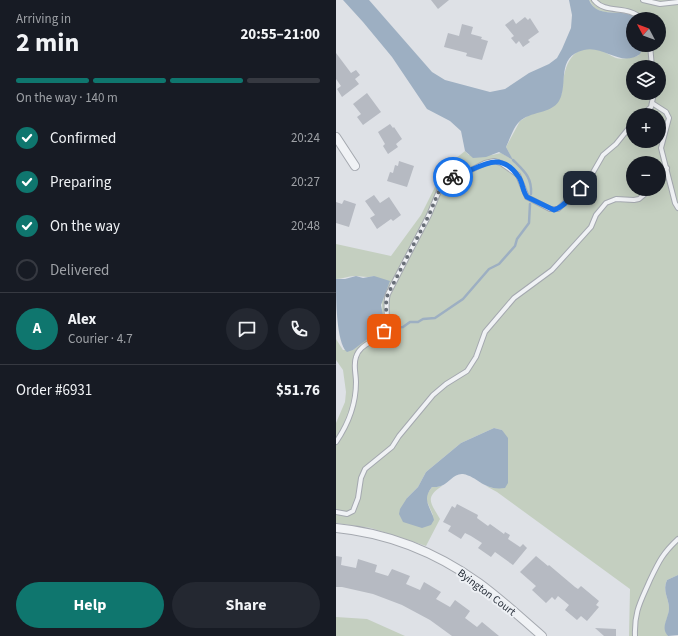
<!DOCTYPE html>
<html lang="en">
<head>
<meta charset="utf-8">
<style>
	body { margin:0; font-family:"Source Sans 3",sans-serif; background:#242831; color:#f1f3f6; height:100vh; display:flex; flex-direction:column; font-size:15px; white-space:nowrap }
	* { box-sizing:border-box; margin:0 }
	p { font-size:13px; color:#9ea1a6 }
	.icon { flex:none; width:22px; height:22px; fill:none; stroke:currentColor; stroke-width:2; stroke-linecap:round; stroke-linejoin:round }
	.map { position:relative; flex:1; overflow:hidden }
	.details { display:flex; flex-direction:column; background:#171b24; width:336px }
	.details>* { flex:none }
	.needle { width:26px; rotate:311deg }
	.tools { position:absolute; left:290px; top:12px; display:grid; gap:8px }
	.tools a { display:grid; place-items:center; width:40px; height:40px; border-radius:50%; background:#171b24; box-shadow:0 4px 16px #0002; font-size:20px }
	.pin { position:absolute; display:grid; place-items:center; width:34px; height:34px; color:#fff; margin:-17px; border-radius:8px; box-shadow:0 2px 6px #0006 }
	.courier { position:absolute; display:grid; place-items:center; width:40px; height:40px; margin:-20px; border:3px solid #1a73e8; border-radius:50%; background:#fff; color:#222; box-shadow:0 1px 5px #0007 }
	.summary em { font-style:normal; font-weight:700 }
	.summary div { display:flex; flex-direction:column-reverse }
	.summary { display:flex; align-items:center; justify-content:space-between; height:68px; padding:0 16px }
	h1 { font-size:26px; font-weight:700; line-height:30px }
	.bar { display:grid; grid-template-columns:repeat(4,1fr); gap:6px 4px; align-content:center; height:48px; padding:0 16px }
	.bar i { height:5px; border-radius:3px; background:#363941 }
	.bar .current { background:#0f766e }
	.bar p { grid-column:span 4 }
	.line { display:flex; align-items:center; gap:10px; padding:0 16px; border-top:1px solid #363941 }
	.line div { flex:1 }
	.round { display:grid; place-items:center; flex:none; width:42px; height:42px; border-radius:21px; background:#242831 }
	ol { padding:0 16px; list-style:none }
	li { display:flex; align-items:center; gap:12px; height:44px }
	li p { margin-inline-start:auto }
	li .icon { padding:4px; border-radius:50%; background:#0f766e; color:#fff; stroke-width:4 }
	li:last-child { color:#9ea1a6 }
	li i { width:22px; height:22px; border:2px solid #363941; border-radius:50% }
	.button { display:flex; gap:8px; margin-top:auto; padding:8px 16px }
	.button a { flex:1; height:46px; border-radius:24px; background:#0f766e; color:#fff; font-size:16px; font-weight:700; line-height:46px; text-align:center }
	.button a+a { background:#242831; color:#f1f3f6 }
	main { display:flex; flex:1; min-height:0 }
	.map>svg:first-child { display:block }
</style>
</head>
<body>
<main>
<section class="details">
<div class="summary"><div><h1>2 min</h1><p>Arriving in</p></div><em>20:55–21:00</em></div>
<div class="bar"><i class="current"></i><i class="current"></i><i class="current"></i><i></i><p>On the way · 140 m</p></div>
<ol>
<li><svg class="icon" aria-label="check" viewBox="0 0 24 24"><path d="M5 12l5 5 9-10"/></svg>Confirmed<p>20:24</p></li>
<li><svg class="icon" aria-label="check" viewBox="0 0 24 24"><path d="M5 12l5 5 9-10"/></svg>Preparing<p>20:27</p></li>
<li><svg class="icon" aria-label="check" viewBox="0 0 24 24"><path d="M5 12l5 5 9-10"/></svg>On the way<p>20:48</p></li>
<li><i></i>Delivered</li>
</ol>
<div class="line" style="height:72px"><b class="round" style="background:#0f766e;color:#fff">A</b><div><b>Alex</b><p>Courier · 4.7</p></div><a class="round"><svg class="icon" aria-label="chat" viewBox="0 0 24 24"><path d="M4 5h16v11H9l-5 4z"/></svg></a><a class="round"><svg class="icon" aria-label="phone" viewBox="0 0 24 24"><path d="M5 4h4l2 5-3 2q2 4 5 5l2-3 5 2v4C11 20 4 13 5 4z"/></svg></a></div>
<div class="line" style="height:52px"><div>Order #6931</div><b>$51.76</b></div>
<div class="button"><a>Help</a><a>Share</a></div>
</section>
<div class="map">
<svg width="342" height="636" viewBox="0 0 342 636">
	<rect width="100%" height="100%" fill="#dee1e6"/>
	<!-- green -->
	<g fill="#c4cfc0" fill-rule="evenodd">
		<path d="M253,0h89v575l-11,5c-5,11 2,18 2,28 0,11 -8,18 -1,28h-39l1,-47 -133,-97 -11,-6 7,2c12,-21 21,-34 9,-58l-8,-2 -33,15 -35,29 -8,15 -11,11 26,17 -8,-18 7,-10 10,-1c-18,12 -11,17 -2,33l-14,27 -55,-18 -35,-5v-100l9,-21 1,-10 -3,-22 -7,-10v-21l7,11h10l18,-15 9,-4c5,-14 -1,-24 4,-38l-10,-17c-7,2 -12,0 -19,0 -7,0 -12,3 -19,3v-35l55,12 30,-41 24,-48 20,-16 4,4h23l9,-2 11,6 -6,-12 14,-26 42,-27c1,-22 6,-52 37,-44 6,1 11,6 17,8 6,2 16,-1 22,-2l6,-11h15v-26h-21l-9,-5 -25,-2 -9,-3zM297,67h26v26h-26zM297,115h26v26h-26zM297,163h26v26h-26z"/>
		<polygon points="0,617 31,619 69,636 0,636"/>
	</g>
	<!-- water -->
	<g fill="#9dafc2">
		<path d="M7,0h26l63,72 13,8 45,12 15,-3 24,-16 20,-9 8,-6 5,-9 9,-21 1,-13 -3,-15h20c9,21 34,6 49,19h-5v26h11l-4,9c-19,14 -36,-9 -56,-4 -29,7 -15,34 -25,51 -8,13 -29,10 -40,21 -6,6 -9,17 -13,25l7,13 -14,-8 -13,5 -13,1 -8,-7 -4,-20 -11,-10 -23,-12 -35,-52 -29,-35z"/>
		<path d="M20,276l7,2 11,-2 16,5 -9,24 3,15 -2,8 -29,22 -6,2c-11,-9 -11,-55 -11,-73h9z"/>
		<path d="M158,428l8,2 6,8v45l-3,5c-22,3 -26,-11 -42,-14 -9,-1 -14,9 -22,12 -3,1 -6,1 -9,1 -11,13 -1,20 2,33l-3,5 -9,3 -19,-6 -4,-8 1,-5 7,-11 11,-11 8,-15 35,-29z"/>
		<path d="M342,575v60l-10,1c-8,-9 1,-18 1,-28 0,-10 -7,-17 -2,-28z"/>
	</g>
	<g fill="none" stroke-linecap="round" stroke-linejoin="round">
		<!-- stream -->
		<g stroke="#9dafc2" stroke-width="2.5">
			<path d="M177,160c11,11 19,17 18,34"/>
			<polyline points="53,328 67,327 74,322 82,322 87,319 99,318 127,299 153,269 163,264 179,246 181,239 193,223 194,204"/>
		</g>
	</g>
	<!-- building -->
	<g fill="#b6bac2">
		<polygon points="95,0 113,0 102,9"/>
		<polygon points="189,17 192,20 194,18 203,32 192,40 194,42 187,47 183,41 180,44 175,38 178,36 169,25 177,19 180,24"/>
		<polygon points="126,24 137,27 135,34 146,37 145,39 152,41 146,60 130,56 131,53 108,47 112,33 123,36"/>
		<polygon points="0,53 15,73 20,70 24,75 19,79 23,84 6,97 1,89 5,86 0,79"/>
		<polygon points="31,93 45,112 27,125 21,117 25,114 17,104"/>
		<polygon points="54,124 57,128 58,127 66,139 60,144 62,147 52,154 47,146 49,144 42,132"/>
		<polygon points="63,161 78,166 71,187 51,181 54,172 57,173 59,165 62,166"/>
		<polygon points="38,195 44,203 53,197 65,215 57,221 55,219 41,229 34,218 39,215 29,201"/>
		<polygon points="8,200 20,204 13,227 0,223 0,202 6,204"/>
		<polygon points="121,504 142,515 141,518 152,526 154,524 168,534 169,532 174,535 172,539 184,547 187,544 191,548 177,565 159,552 155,557 142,548 146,543 135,536 129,533 125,539 112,531 115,526 107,522 116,506 119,508"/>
		<polygon points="0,556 6,557 5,565 20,568 22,559 41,565 39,572 52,576 56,569 74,576 70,584 84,590 88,582 105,592 100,599 114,607 119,600 134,611 129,618 141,627 146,622 163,636 116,636 94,620 66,605 37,594 6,587 0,587"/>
		<polygon points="200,556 212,566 213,565 239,587 242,589 245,586 263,601 260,605 263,607 251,621 245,616 241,620 229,610 233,605 222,596 219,600 216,597 210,603 196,590 200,586 184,572"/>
		<polygon points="259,628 280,629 280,636 268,636"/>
	</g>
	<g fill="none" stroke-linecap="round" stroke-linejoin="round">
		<defs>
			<g id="service">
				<path d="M258,0c12,15 33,4 48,19"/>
				<polyline points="307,0 324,4 342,2"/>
				<polyline points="314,45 316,67"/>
				<polyline points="316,103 330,112 333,118 325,148 339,203 342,208"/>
				<polyline points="306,115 315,107 318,93"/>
				<polyline points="323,179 331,168"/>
				<path d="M0,442c13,-19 20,-37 20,-60 0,-8 -3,-17 0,-25 4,-14 21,-15 28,-27 6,-9 0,-24 4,-36l41,-79 10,-24 6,-10 6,-4 12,-3 22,-11 9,-2 7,2 17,12 9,22 23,12h8l30,-28 15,-26 13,-11 17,-21"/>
				<polyline points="0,512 11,514 17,511 22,498 25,478 29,469 56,447 63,436 97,395 110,384 131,371 140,357 149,332 178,298 216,270 255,227 260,215 270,203 280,199 298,200 303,199 315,189"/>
				<path d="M299,636c-1,-25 6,-35 15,-56 9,-19 13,-27 28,-41"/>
			</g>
			<g id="minor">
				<polyline points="0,137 19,166"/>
				<path d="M0,528c52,5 101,25 143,55 22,16 42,35 63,53"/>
			</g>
		</defs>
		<!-- service casing -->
		<use href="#service" stroke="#a4a8af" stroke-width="6"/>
		<!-- minor casing -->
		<use href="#minor" stroke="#a4a8af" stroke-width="10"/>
		<!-- service -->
		<use href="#service" stroke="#f0f2f5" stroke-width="4"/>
		<!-- minor -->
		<use href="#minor" stroke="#f0f2f5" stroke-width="8"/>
	</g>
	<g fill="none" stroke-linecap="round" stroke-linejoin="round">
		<!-- done -->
		<path stroke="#686e77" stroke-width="4" stroke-dasharray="0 7.2" d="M48,331c6,-11 -1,-24 4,-37l41,-79 10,-24 6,-10 8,-4"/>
		<!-- route -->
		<path stroke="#1a73e8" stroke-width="5" d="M117,177c24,-6 45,-30 65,-1 5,6 4,14 9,21l27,13c11,-3 17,-15 26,-22"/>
	</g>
	<g text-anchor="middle" stroke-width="4" stroke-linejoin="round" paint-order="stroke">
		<!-- street labels -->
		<g font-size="11" fill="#29303b" stroke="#edf0f4">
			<text transform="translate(151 592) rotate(37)" y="4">Byington Court</text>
		</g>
	</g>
</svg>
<div class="tools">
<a><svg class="needle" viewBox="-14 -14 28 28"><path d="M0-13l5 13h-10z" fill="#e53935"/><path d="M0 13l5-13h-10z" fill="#9ea1a6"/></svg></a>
<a><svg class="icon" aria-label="layers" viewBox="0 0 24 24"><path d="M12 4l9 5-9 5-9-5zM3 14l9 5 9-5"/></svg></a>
<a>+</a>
<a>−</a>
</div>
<div class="pin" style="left:48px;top:331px;background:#ea580c"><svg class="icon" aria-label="bag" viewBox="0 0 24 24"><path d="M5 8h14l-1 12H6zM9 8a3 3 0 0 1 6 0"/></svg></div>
<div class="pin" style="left:244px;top:188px;background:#1f2937"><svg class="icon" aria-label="home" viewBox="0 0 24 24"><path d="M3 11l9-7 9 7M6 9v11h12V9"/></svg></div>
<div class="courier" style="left:117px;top:177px"><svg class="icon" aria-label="bike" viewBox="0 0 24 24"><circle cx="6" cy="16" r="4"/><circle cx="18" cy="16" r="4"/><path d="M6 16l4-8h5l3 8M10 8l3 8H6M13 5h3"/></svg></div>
</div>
</main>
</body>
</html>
